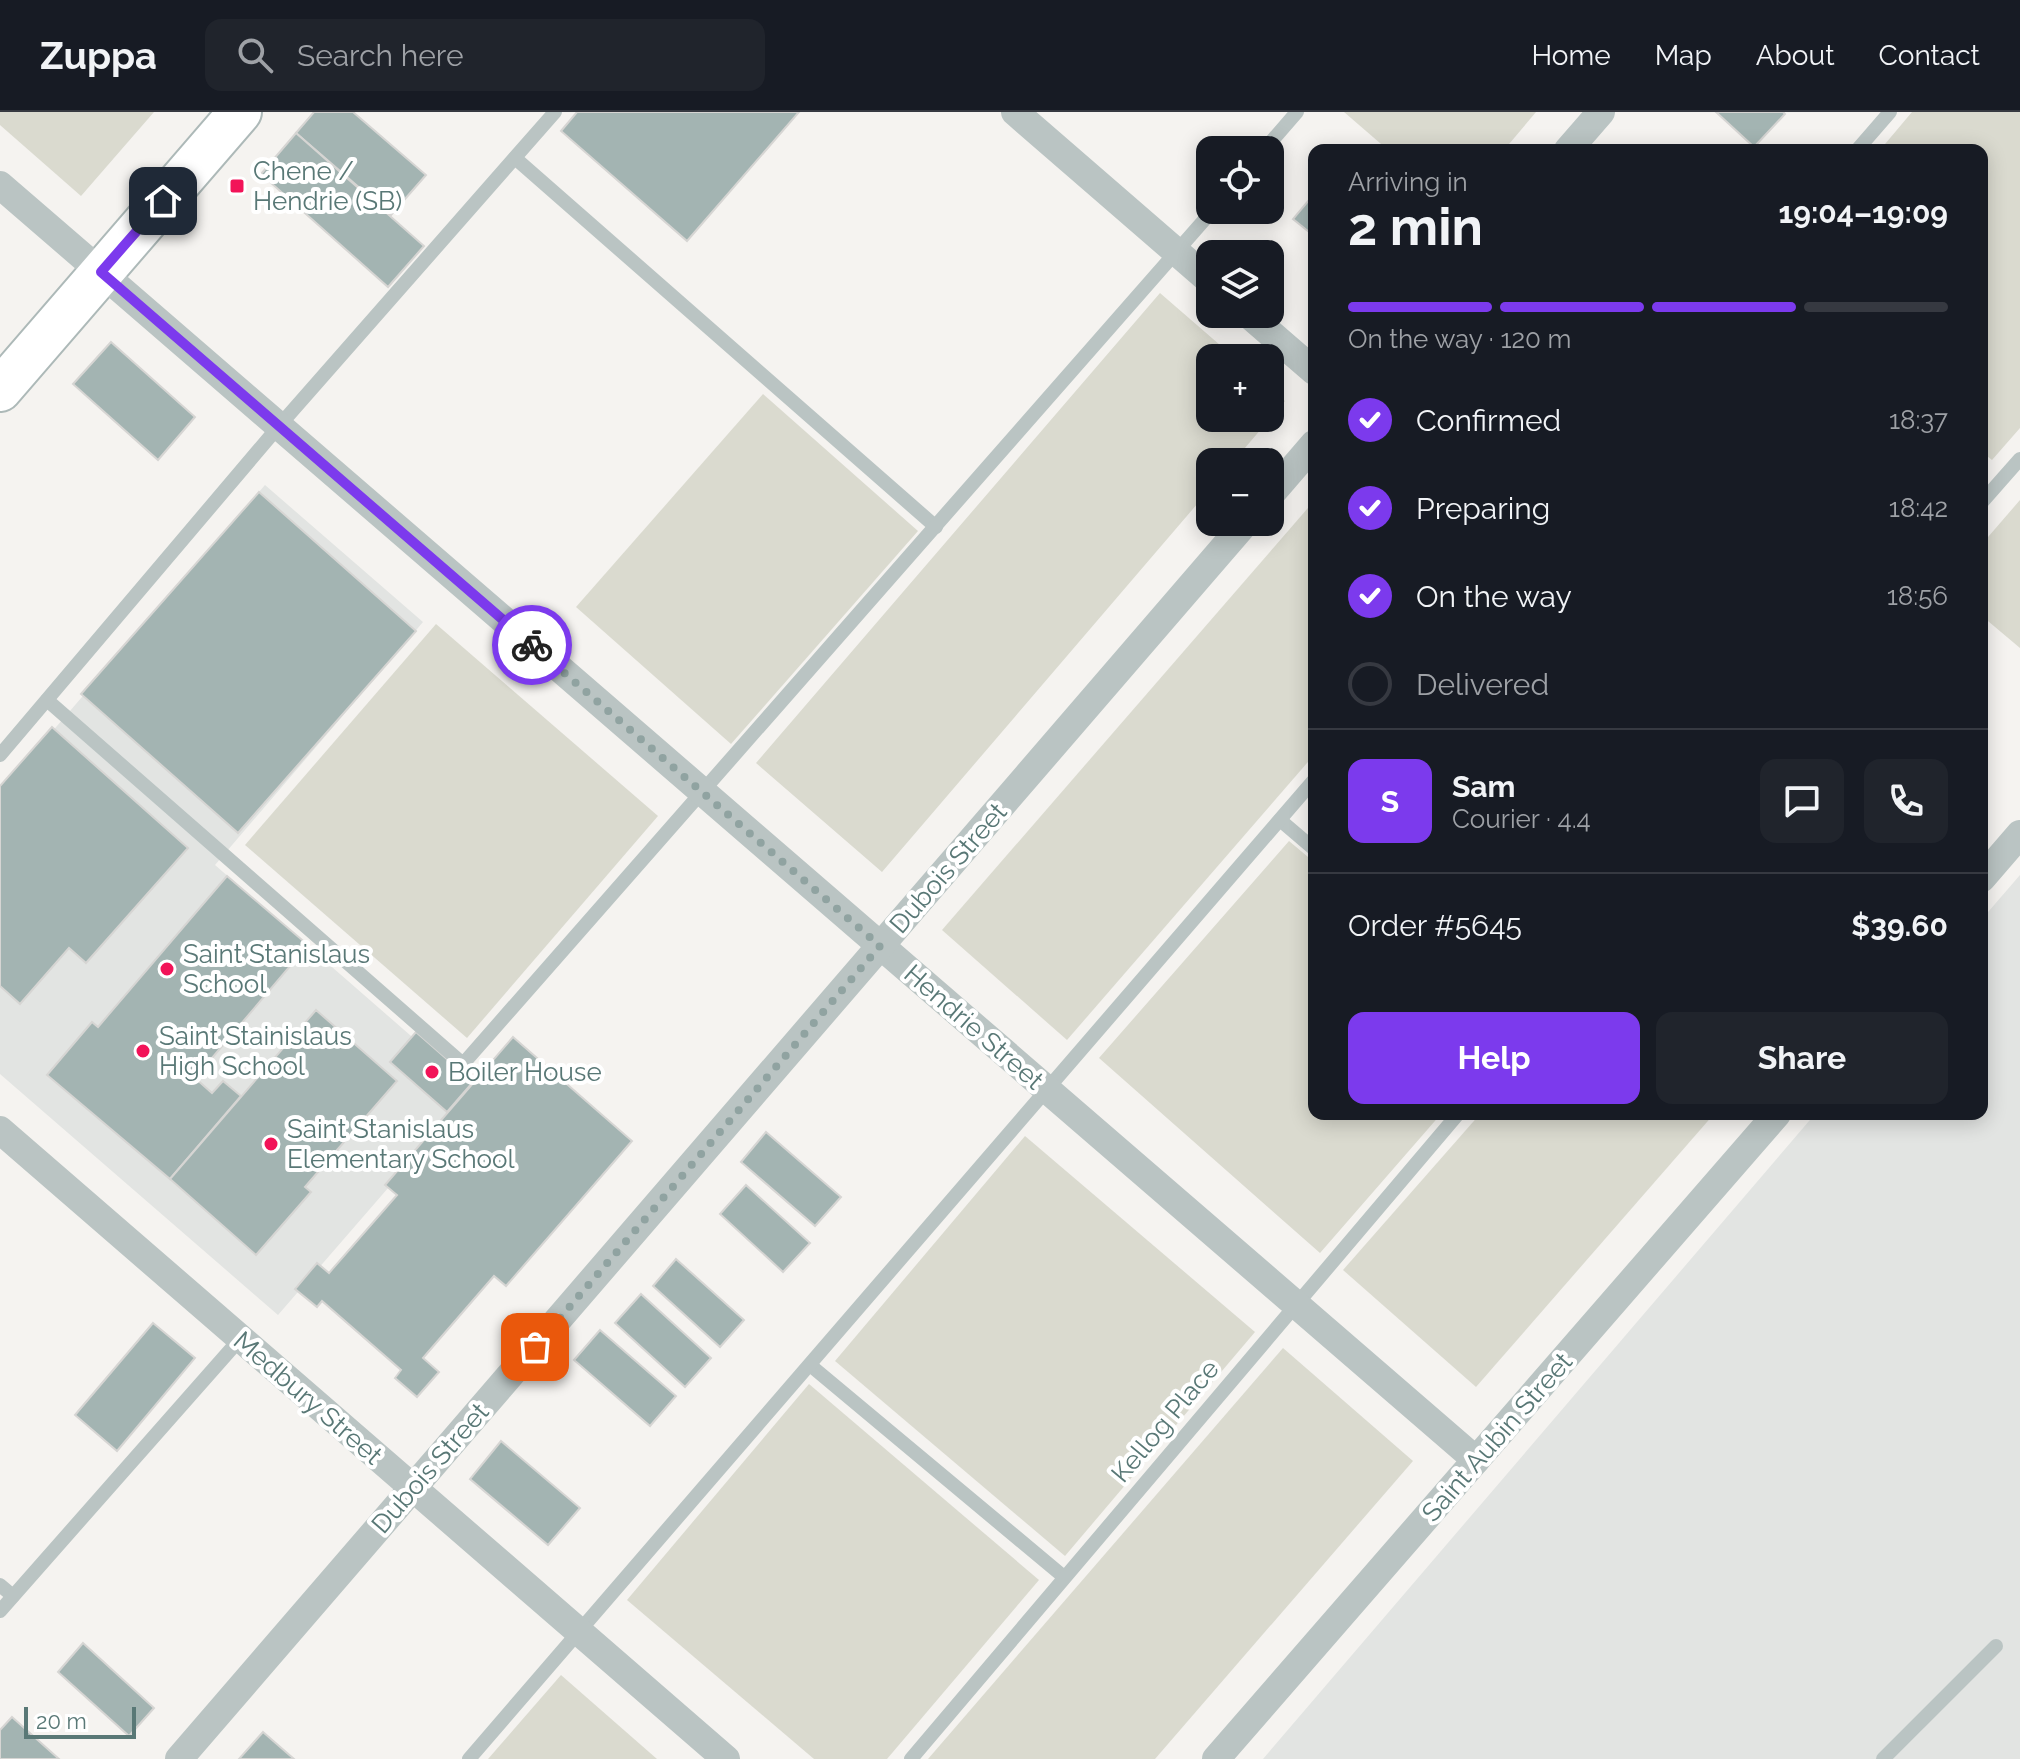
<!DOCTYPE html>
<html lang="en">
<head>
<meta charset="utf-8">
<style>
	body { margin:0; font-family:Raleway,sans-serif; background:#20242c; color:#f1f3f6; height:100vh; display:flex; flex-direction:column; font-size:30px; white-space:nowrap }
	* { box-sizing:border-box; margin:0 }
	p { font-size:26px; color:#9ea1a6 }
	.icon { flex:none; width:44px; height:44px; fill:none; stroke:currentColor; stroke-width:2; stroke-linecap:round; stroke-linejoin:round }
	.map { position:relative; flex:1; overflow:hidden }
	.details { position:absolute; left:1308px; top:32px; width:680px; height:976px; display:flex; flex-direction:column; background:#171b24; border-radius:16px; box-shadow:0 4px 20px #0003 }
	.details>* { flex:none }
	.controls { position:absolute; left:1196px; top:24px; display:grid; gap:16px }
	.controls a { display:grid; place-items:center; width:88px; height:88px; border-radius:16px; background:#171b24; box-shadow:0 4px 20px #0003; font-size:40px }
	.scale { position:absolute; left:24px; bottom:20px; width:112px; box-sizing:border-box; padding-left:8px; border:4px solid #597876; border-top:0; font-size:22px; line-height:28px; white-space:nowrap; color:#597876; -webkit-text-stroke:6px #fff; paint-order:stroke }
	.pin { position:absolute; display:grid; place-items:center; width:68px; height:68px; color:#fff; margin:-34px; border-radius:16px; box-shadow:0 4px 12px #0006 }
	.courier { position:absolute; display:grid; place-items:center; width:80px; height:80px; margin:-40px; border:6px solid #7c3aed; border-radius:50%; background:#fff; color:#222; box-shadow:0 2px 10px #0007 }
	.headline em { font-style:normal; font-weight:700 }
	.headline div { display:flex; flex-direction:column-reverse }
	.headline { display:flex; align-items:center; justify-content:space-between; height:136px; padding:0 40px }
	h1 { font-size:52px; font-weight:700; line-height:60px }
	.bar { display:grid; grid-template-columns:repeat(4,1fr); gap:12px 8px; align-content:center; height:96px; padding:0 40px }
	.bar i { height:10px; border-radius:6px; background:#363941 }
	.bar .current { background:#7c3aed }
	.bar p { grid-column:span 4 }
	.line { display:flex; align-items:center; gap:20px; padding:0 40px; border-top:2px solid #363941 }
	.line div { flex:1 }
	.round { display:grid; place-items:center; flex:none; width:84px; height:84px; border-radius:16px; background:#20242c }
	ol { padding:0 40px; list-style:none }
	li { display:flex; align-items:center; gap:24px; height:88px }
	li p { margin-inline-start:auto }
	li .icon { padding:8px; border-radius:50%; background:#7c3aed; color:#fff; stroke-width:4 }
	li:last-child { color:#9ea1a6 }
	li i { width:44px; height:44px; border:4px solid #363941; border-radius:50% }
	.primary-button { display:flex; gap:16px; margin-top:auto; padding:16px 40px }
	.primary-button a { flex:1; height:92px; border-radius:16px; background:#7c3aed; color:#fff; font-size:32px; font-weight:700; line-height:92px; text-align:center }
	.primary-button a+a { background:#20242c; color:#f1f3f6 }
	header { display:flex; align-items:center; gap:48px; box-sizing:border-box; height:112px; padding:0 40px; background:#171b24; border-bottom:2px solid #363941 }
	header strong { font-size:38px }
	nav { display:flex; gap:44px; margin-inline-start:auto; font-size:28px }
	.search { width:560px; height:72px; background:#20242c; display:flex; align-items:center; gap:20px; box-sizing:border-box; padding:0 28px; border-radius:16px; color:#9ea1a6; font-size:30px }
	.map>svg:first-child { display:block }
</style>
</head>
<body>
<header>
<strong>Zuppa</strong>
<div class="search"><svg class="icon" aria-label="search" viewBox="0 0 24 24"><circle cx="10" cy="10" r="6"/><path d="M15 15l6 6"/></svg>Search here</div>
<nav><a>Home</a><a>Map</a><a>About</a><a>Contact</a></nav>
</header>
<div class="map">
<svg width="2020" height="1647" viewBox="0 0 2020 1647">
	<rect width="100%" height="100%" fill="#f5f3f0"/>
	<!-- built -->
	<g fill="#e2e4e2">
		<polygon points="265,373 423,510 215,753 473,978 278,1203 0,962 0,680"/>
		<polygon points="2020,763 2020,1647 1263,1647 1815,1002 1982,1002 1982,807"/>
	</g>
	<!-- green -->
	<g fill="#dadacf">
		<polygon points="0,0 154,0 81,84 0,13"/>
		<polygon points="1344,0 1536,0 1504,38 1388,38"/>
		<polygon points="1912,0 2020,0 2020,316 1992,348 1982,340 1982,38 1880,38"/>
		<polygon points="1160,181 1235,246 1210,246 1210,306 1270,306 1270,276 1285,289 1233,350 1210,350 1210,377 882,760 756,651"/>
		<polygon points="763,282 918,419 731,632 576,495"/>
		<polygon points="2020,388 2020,536 1982,504 1982,432"/>
		<polygon points="1314,389 1314,643 1067,928 942,818"/>
		<polygon points="436,512 658,704 467,926 245,733"/>
		<polygon points="1289,729 1314,750 1314,1002 1441,1002 1320,1141 1099,946"/>
		<polygon points="1480,1002 1714,1002 1476,1275 1343,1158"/>
		<polygon points="1025,1024 1255,1220 1065,1444 835,1249"/>
		<polygon points="1283,1236 1413,1349 1155,1647 928,1647"/>
		<polygon points="809,1272 1039,1468 887,1647 814,1647 627,1488"/>
		<polygon points="561,1563 657,1647 488,1647"/>
	</g>
	<!-- building -->
	<g fill="#a3b4b2" stroke="#d6d5d3" stroke-width="2">
		<polygon points="314,0 353,0 426,63 391,103 296,21"/>
		<polygon points="577,0 799,0 687,129 561,19"/>
		<polygon points="1716,0 1783,0 1785,2 1754,35"/>
		<polygon points="296,21 424,134 388,175 261,62"/>
		<polygon points="1314,82 1314,124 1293,107"/>
		<polygon points="111,230 195,305 158,348 73,272"/>
		<polygon points="259,380 416,519 238,721 81,582"/>
		<polygon points="52,615 188,736 86,851 69,836 20,892 0,874 0,674"/>
		<polygon points="227,764 308,833 195,966 212,981 223,969 241,984 170,1067 47,963 92,910 98,915"/>
		<polygon points="316,898 397,969 305,1075 311,1080 256,1143 170,1067"/>
		<polygon points="416,920 473,970 447,1000 390,950"/>
		<polygon points="513,925 632,1029 506,1174 494,1164 423,1246 439,1260 417,1285 395,1266 401,1258 322,1189 317,1195 295,1177 317,1151 329,1161 397,1083 385,1073"/>
		<polygon points="766,1020 841,1085 815,1114 741,1050"/>
		<polygon points="746,1073 810,1131 783,1160 720,1102"/>
		<polygon points="676,1147 744,1208 720,1235 653,1174"/>
		<polygon points="641,1182 711,1246 685,1275 615,1211"/>
		<polygon points="153,1211 195,1246 117,1339 75,1303"/>
		<polygon points="600,1218 676,1284 650,1314 574,1248"/>
		<polygon points="501,1329 580,1396 548,1433 470,1367"/>
		<polygon points="83,1531 154,1596 129,1624 58,1560"/>
		<polygon points="12,1605 59,1647 0,1647 0,1618"/>
		<polygon points="263,1620 294,1647 239,1647"/>
	</g>
	<g fill="none" stroke-linecap="round" stroke-linejoin="round">
		<defs>
			<polyline id="secondary" points="0,278 240,0"/>
		</defs>
		<!-- secondary casing -->
		<use href="#secondary" stroke="#adb9b8" stroke-width="46"/>
		<!-- lane -->
		<g stroke="#bac4c3" stroke-width="14">
			<polyline points="1264,38 1297,0"/>
			<polyline points="1857,38 1890,0"/>
			<polyline points="515,46 936,415"/>
			<polyline points="1982,390 2020,347"/>
			<polyline points="47,588 463,952 1213,98"/>
			<polyline points="0,643 279,314 555,0"/>
			<polyline points="1280,708 1314,737"/>
			<polyline points="810,1253 1064,1465"/>
			<polyline points="0,1473 13,1484"/>
			<polyline points="0,1499 240,1227"/>
			<polyline points="469,1647 1314,668"/>
			<polyline points="911,1647 1458,1002"/>
			<polyline points="1883,1647 1996,1534"/>
		</g>
		<!-- street -->
		<g stroke="#bac4c3" stroke-width="28">
			<polyline points="1015,0 1210,169"/>
			<polyline points="1568,38 1601,0"/>
			<polyline points="0,73 1476,1348"/>
			<polyline points="1248,202 1314,259"/>
			<polyline points="1270,383 1314,332"/>
			<polyline points="1982,766 2020,722"/>
			<polyline points="0,1018 726,1647"/>
			<polyline points="179,1647 1246,410"/>
			<polyline points="1216,1647 1777,1002"/>
		</g>
		<!-- secondary -->
		<use href="#secondary" stroke="#fff" stroke-width="42"/>
	</g>
	<g fill="none" stroke-linecap="round" stroke-linejoin="round">
		<!-- done -->
		<polyline stroke="#90a3a1" stroke-width="8" stroke-dasharray="0 14.4" points="532,533 880,834 535,1235"/>
		<!-- route -->
		<polyline stroke="#7c3aed" stroke-width="10" points="163,89 101,160 532,533"/>
	</g>
	<!-- markers -->
	<g fill="#f21358" stroke="#fff" stroke-width="3">
		<rect x="229" y="66" width="16" height="16" rx="4"/>
		<circle cx="167" cy="857" r="8"/>
		<circle cx="143" cy="939" r="8"/>
		<circle cx="432" cy="960" r="8"/>
		<circle cx="271" cy="1032" r="8"/>
	</g>
	<g text-anchor="middle" stroke-width="8" stroke-linejoin="round" paint-order="stroke">
		<!-- poi labels -->
		<g font-size="26" fill="#597876" stroke="#fff" text-anchor="start">
			<text x="253" y="68">Chene /<tspan x="253" dy="30">Hendrie (SB)</tspan></text>
			<text x="183" y="851">Saint Stanislaus<tspan x="183" dy="30">School</tspan></text>
			<text x="159" y="933">Saint Stainislaus<tspan x="159" dy="30">High School</tspan></text>
			<text x="448" y="969">Boiler House</text>
			<text x="287" y="1026">Saint Stanislaus<tspan x="287" dy="30">Elementary School</tspan></text>
		</g>
		<!-- street labels -->
		<g font-size="26" fill="#597876" stroke="#fff">
			<text transform="translate(948 756) rotate(-49)" y="9">Dubois Street</text>
			<text transform="translate(974 915) rotate(41)" y="9">Hendrie Street</text>
			<text transform="translate(308 1286) rotate(41)" y="9">Medbury Street</text>
			<text transform="translate(1165 1309) rotate(-50)" y="9">Kellog Place</text>
			<text transform="translate(1497 1325) rotate(-49)" y="9">Saint Aubin Street</text>
			<text transform="translate(430 1356) rotate(-49)" y="9">Dubois Street</text>
		</g>
	</g>
</svg>
<div class="controls">
<a><svg class="icon" aria-label="locate" viewBox="0 0 24 24"><circle cx="12" cy="12" r="6"/><path d="M12 2v4M12 18v4M2 12h4M18 12h4"/></svg></a>
<a><svg class="icon" aria-label="layers" viewBox="0 0 24 24"><path d="M12 4l9 5-9 5-9-5zM3 14l9 5 9-5"/></svg></a>
<a>+</a>
<a>−</a>
</div>
<div class="scale">20 m</div>
<div class="pin" style="left:535px;top:1235px;background:#ea580c"><svg class="icon" aria-label="bag" viewBox="0 0 24 24"><path d="M5 8h14l-1 12H6zM9 8a3 3 0 0 1 6 0"/></svg></div>
<div class="pin" style="left:163px;top:89px;background:#1f2937"><svg class="icon" aria-label="home" viewBox="0 0 24 24"><path d="M3 11l9-7 9 7M6 9v11h12V9"/></svg></div>
<div class="courier" style="left:532px;top:533px"><svg class="icon" aria-label="bike" viewBox="0 0 24 24"><circle cx="6" cy="16" r="4"/><circle cx="18" cy="16" r="4"/><path d="M6 16l4-8h5l3 8M10 8l3 8H6M13 5h3"/></svg></div>
<section class="details">
<div class="headline"><div><h1>2 min</h1><p>Arriving in</p></div><em>19:04–19:09</em></div>
<div class="bar"><i class="current"></i><i class="current"></i><i class="current"></i><i></i><p>On the way · 120 m</p></div>
<ol>
<li><svg class="icon" aria-label="check" viewBox="0 0 24 24"><path d="M5 12l5 5 9-10"/></svg>Confirmed<p>18:37</p></li>
<li><svg class="icon" aria-label="check" viewBox="0 0 24 24"><path d="M5 12l5 5 9-10"/></svg>Preparing<p>18:42</p></li>
<li><svg class="icon" aria-label="check" viewBox="0 0 24 24"><path d="M5 12l5 5 9-10"/></svg>On the way<p>18:56</p></li>
<li><i></i>Delivered</li>
</ol>
<div class="line" style="height:144px"><b class="round" style="background:#7c3aed;color:#fff">S</b><div><b>Sam</b><p>Courier · 4.4</p></div><a class="round"><svg class="icon" aria-label="chat" viewBox="0 0 24 24"><path d="M4 5h16v11H9l-5 4z"/></svg></a><a class="round"><svg class="icon" aria-label="phone" viewBox="0 0 24 24"><path d="M5 4h4l2 5-3 2q2 4 5 5l2-3 5 2v4C11 20 4 13 5 4z"/></svg></a></div>
<div class="line" style="height:104px"><div>Order #5645</div><b>$39.60</b></div>
<div class="primary-button"><a>Help</a><a>Share</a></div>
</section>
</div>
</body>
</html>
